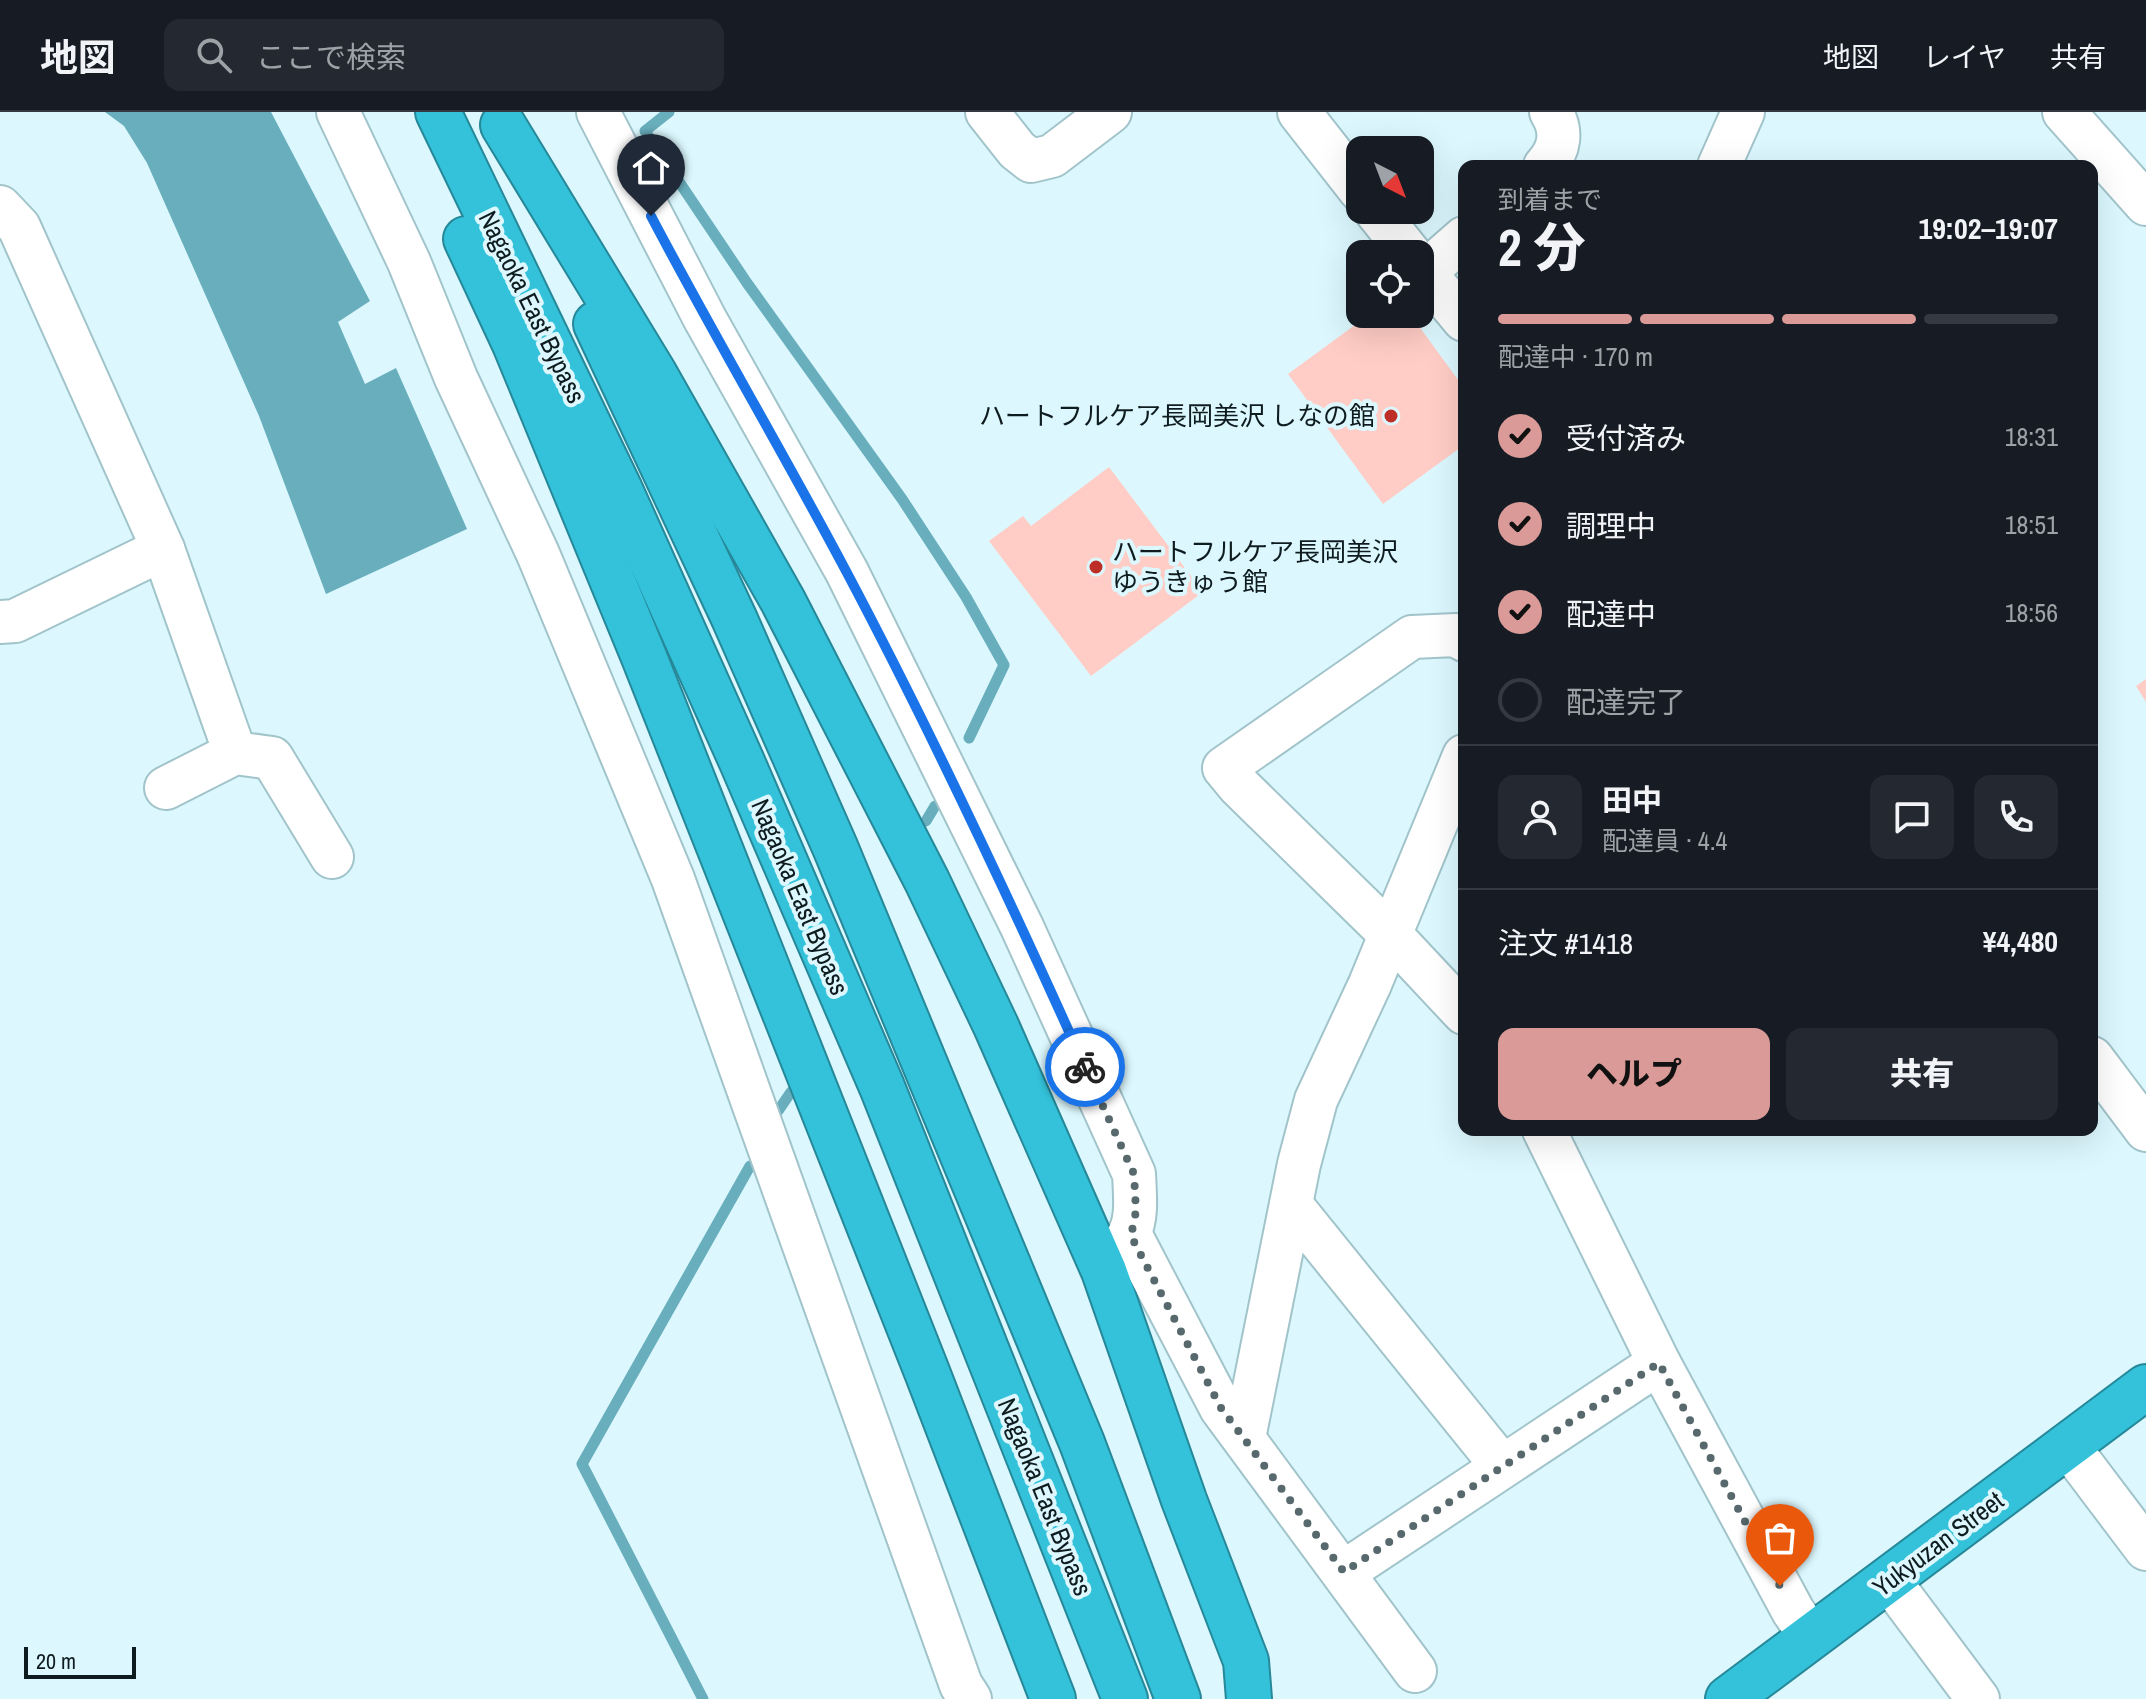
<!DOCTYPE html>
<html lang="ja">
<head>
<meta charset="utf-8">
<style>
	body { margin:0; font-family:"Archivo Narrow","Noto Sans JP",sans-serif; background:#242831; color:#f1f3f6; height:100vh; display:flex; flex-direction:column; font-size:30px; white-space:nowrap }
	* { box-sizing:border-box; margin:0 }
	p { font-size:26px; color:#9ea1a6 }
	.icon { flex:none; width:44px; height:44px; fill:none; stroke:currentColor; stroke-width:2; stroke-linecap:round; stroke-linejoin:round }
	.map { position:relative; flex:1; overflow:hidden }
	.sheet { position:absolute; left:1458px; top:48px; width:640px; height:976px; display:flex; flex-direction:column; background:#171b24; border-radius:16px; box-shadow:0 8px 32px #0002 }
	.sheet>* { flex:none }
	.needle { width:52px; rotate:138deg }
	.fabs { position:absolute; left:1346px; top:24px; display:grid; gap:16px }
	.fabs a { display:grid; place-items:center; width:88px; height:88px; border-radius:16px; background:#171b24; box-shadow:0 8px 32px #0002; font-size:40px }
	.scale { position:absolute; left:24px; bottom:20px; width:112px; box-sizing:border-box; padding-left:8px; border:4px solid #0f1c1f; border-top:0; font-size:22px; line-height:28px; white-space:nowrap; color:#0f1c1f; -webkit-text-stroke:6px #dcf8fe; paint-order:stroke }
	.pin { position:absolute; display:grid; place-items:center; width:68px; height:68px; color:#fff; margin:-82px -34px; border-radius:50% 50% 50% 0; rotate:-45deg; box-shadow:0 0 8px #0007 }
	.pin .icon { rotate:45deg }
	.courier { position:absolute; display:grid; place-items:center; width:80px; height:80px; margin:-40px; border:6px solid #1a73e8; border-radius:50%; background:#fff; color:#222; box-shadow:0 2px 10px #0007 }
	.headline em { font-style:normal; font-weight:800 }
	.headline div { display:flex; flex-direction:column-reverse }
	.headline { display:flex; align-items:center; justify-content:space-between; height:136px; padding:0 40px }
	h1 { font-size:52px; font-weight:800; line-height:60px }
	.bar { display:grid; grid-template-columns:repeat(4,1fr); gap:12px 8px; align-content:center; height:96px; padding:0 40px }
	.bar i { height:10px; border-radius:6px; background:#363941 }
	.bar .selected { background:#d99a98 }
	.bar p { grid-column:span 4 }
	.line { display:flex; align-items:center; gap:20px; padding:0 40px; border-top:2px solid #363941 }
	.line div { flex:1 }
	.round { display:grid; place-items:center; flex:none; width:84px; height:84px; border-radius:16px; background:#242831 }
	ol { padding:0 40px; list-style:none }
	li { display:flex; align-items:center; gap:24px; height:88px }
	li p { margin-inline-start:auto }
	li .icon { padding:8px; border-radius:50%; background:#d99a98; color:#111; stroke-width:4 }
	li:last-child { color:#9ea1a6 }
	li i { width:44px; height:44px; border:4px solid #363941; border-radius:50% }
	.action { display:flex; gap:16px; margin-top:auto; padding:16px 40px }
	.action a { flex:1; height:92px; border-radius:16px; background:#d99a98; color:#111; font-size:32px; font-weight:800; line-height:92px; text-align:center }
	.action a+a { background:#242831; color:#f1f3f6 }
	header { display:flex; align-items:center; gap:48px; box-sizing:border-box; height:112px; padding:0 40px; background:#171b24; border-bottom:2px solid #363941 }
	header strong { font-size:38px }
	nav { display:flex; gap:44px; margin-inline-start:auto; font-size:28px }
	.search { width:560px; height:72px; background:#242831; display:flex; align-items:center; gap:20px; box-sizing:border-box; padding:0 28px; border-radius:16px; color:#9ea1a6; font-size:30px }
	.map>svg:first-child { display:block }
</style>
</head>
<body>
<header>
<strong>地図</strong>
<div class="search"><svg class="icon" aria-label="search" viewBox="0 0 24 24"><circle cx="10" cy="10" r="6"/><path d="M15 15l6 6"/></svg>ここで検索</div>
<nav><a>地図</a><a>レイヤ</a><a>共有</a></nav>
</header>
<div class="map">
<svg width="2146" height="1587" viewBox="0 0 2146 1587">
	<rect width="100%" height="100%" fill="#dcf8fe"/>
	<!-- water -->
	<polygon fill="#69aebc" points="105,0 271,0 370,189 338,210 365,272 396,256 467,417 326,482 259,304 147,51 124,14"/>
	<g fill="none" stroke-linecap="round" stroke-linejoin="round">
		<!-- stream -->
		<g stroke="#69aebc" stroke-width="11">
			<polyline points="669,0 645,19 747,171 902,387 966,485 1004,553 969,626"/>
			<polyline points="926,709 935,694"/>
			<polyline points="778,999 791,980"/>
			<polyline points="703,1587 582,1352 750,1054"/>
		</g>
	</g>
	<!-- building -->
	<g fill="#ffcdc5">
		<polygon points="1370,202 1410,202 1464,276 1464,333 1383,392 1288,262"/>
		<polygon points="1109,355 1203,480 1091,564 989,429 1023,404 1031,414"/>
		<polygon points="2146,567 2146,590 2136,574"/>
	</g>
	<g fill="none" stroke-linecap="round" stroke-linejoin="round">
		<defs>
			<g id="minor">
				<polyline points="338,0 409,150 456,266 538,442 673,767 961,1573 970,1587"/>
				<path d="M598,0l107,207 142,253 175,355 112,247c3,52 2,55 -30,97"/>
				<polyline points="987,0 1017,38 1031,49 1052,44 1110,0"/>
				<polyline points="1299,0 1360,78"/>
				<polyline points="2064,0 2146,92"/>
				<path d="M1545,54c15,-16 18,-35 6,-54"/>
				<polyline points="1719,54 1743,0"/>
				<polyline points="0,95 19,115 163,437 235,641"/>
				<polyline points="1375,98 1410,142"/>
				<polyline points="1420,155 1464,208"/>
				<polyline points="1424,161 1464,126"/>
				<polyline points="0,510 15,509 163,437"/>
				<polyline points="1464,528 1456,523 1412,525 1224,656 1238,673 1390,822 1464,901"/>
				<polyline points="166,676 235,641 272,646 332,745"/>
				<polyline points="2092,946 2146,1018"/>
				<polyline points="1544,1018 1659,1251 1793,1499 1811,1525"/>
				<polyline points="1292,1094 1502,1354"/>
				<polyline points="1131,1124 1221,1296 1415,1559"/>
				<polyline points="1244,1326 1299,1052 1316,988 1370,872 1464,644"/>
				<polyline points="2069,1335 2146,1437"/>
				<polyline points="1344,1460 1659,1251"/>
				<polyline points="1889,1468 1978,1587"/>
			</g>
			<g id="highway">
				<polyline points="438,0 620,378 742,650 882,975 1125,1587"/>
				<polyline points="503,13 655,263 783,489 927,769 996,914 1104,1159 1184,1388 1246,1549 1249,1587"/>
				<polyline points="466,127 515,232 644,545 927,1260 1053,1587"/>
				<polyline points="596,212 734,506 835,735 1082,1331 1178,1587"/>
				<polyline points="1728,1587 2146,1275"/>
			</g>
		</defs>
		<!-- minor casing -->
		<use href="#minor" stroke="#a1c4cb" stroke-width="46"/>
		<!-- highway casing -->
		<use href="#highway" stroke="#268899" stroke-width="48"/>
		<!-- minor -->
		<use href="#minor" stroke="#fff" stroke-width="42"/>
		<!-- highway -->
		<use href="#highway" stroke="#33c2da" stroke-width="44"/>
	</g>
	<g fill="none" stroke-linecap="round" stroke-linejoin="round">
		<!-- done -->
		<polyline stroke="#57696d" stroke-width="8" stroke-dasharray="0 14.4" points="1085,955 1134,1062 1136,1099 1131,1124 1221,1296 1344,1460 1659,1251 1780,1474"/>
		<!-- route -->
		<path stroke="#1a73e8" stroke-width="10" d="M651,104c63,120 132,236 195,355 86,162 164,329 239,496"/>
	</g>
	<!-- markers -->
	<g fill="#bc2e26" stroke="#dcf8fe" stroke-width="3">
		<circle cx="1391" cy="304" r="8"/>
		<circle cx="1096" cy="455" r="8"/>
	</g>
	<g text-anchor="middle" stroke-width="8" stroke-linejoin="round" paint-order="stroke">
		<!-- street labels -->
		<g font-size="26" fill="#0f1c1f" stroke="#dcf8fe">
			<text transform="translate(532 195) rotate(64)" y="9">Nagaoka East Bypass</text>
			<text transform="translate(800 785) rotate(67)" y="9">Nagaoka East Bypass</text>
			<text transform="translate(1045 1385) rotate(68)" y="9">Nagaoka East Bypass</text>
			<text transform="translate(1938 1432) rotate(-37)" y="9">Yukyuzan Street</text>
		</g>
		<!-- poi labels -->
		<g font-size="26" fill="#0f1c1f" stroke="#dcf8fe" text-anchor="end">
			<text x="1375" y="313">ハートフルケア長岡美沢 しなの館</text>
			<text x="1112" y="449" text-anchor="start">ハートフルケア長岡美沢<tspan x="1112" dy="30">ゆうきゅう館</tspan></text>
		</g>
	</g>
</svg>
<div class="fabs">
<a><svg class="needle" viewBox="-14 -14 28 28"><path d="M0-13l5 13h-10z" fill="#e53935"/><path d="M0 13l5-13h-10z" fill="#9ea1a6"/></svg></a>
<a><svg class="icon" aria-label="locate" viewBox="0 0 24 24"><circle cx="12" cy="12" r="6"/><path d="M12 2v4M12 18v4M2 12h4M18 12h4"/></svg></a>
</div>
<div class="scale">20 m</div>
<div class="pin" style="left:1780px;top:1474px;background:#ea580c"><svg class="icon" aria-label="bag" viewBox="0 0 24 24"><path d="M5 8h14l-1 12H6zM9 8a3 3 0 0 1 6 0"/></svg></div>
<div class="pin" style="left:651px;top:104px;background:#1f2937"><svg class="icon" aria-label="home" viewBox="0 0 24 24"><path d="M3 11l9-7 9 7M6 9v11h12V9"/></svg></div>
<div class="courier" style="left:1085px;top:955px"><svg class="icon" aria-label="bike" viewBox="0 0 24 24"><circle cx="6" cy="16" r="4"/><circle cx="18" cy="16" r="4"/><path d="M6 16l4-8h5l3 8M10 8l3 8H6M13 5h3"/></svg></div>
<section class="sheet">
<div class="headline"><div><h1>2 分</h1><p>到着まで</p></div><em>19:02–19:07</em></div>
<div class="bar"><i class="selected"></i><i class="selected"></i><i class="selected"></i><i></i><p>配達中 · 170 m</p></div>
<ol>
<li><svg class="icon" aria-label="check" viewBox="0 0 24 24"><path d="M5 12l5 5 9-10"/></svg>受付済み<p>18:31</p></li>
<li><svg class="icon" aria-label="check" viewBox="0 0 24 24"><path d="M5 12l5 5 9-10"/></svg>調理中<p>18:51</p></li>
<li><svg class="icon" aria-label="check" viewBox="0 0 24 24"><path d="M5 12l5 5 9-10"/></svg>配達中<p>18:56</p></li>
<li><i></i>配達完了</li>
</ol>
<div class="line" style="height:144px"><a class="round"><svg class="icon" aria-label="person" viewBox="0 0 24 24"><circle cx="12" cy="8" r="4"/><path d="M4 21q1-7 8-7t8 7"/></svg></a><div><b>田中</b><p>配達員 · 4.4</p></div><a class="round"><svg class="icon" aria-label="chat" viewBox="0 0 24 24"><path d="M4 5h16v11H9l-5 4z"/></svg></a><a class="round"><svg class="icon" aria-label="phone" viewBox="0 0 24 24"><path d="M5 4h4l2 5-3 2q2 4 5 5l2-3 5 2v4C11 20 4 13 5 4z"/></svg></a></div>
<div class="line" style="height:104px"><div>注文 #1418</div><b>¥4,480</b></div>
<div class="action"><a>ヘルプ</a><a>共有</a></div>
</section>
</div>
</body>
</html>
